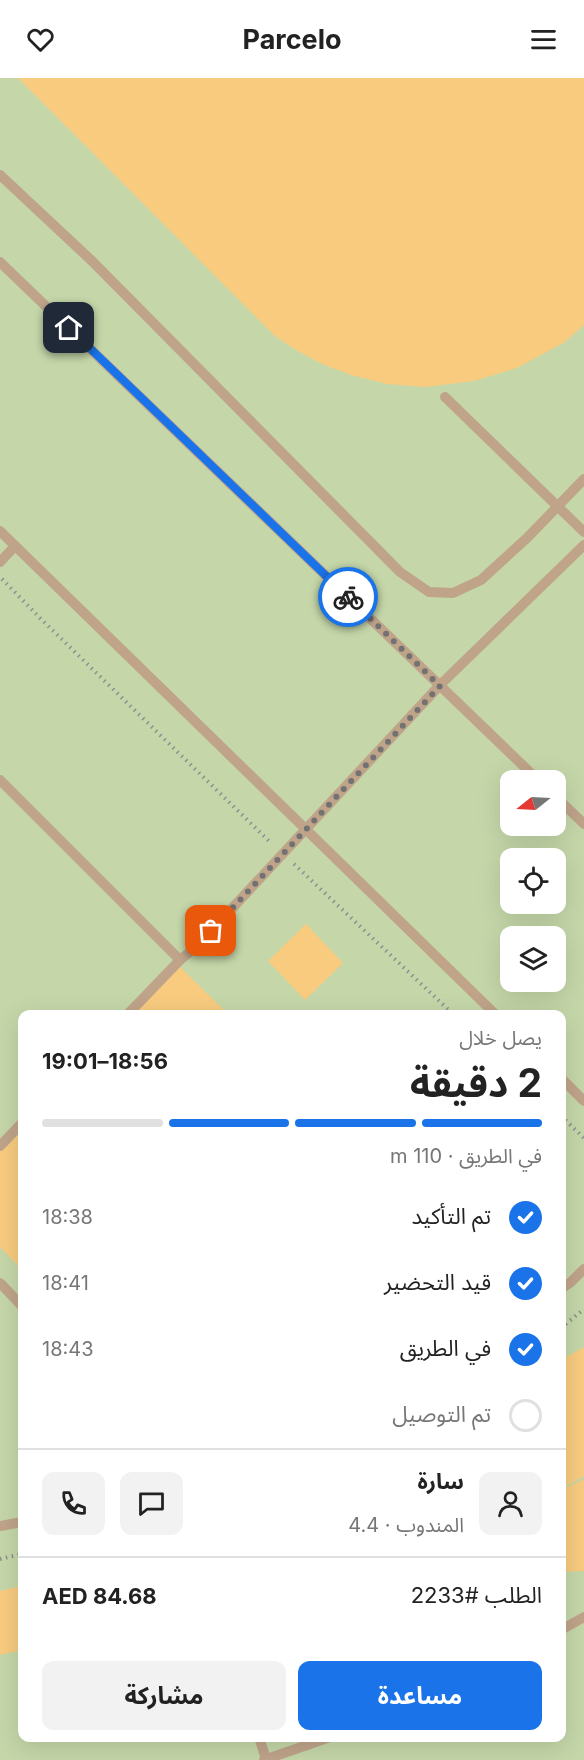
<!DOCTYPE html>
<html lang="ar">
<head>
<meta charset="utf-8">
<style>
	body { margin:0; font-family:Inter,"Noto Sans Arabic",sans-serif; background:#f2f2f2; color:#222; direction:rtl; height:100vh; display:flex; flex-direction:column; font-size:22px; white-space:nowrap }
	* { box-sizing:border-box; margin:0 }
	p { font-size:20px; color:#767676 }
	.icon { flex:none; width:33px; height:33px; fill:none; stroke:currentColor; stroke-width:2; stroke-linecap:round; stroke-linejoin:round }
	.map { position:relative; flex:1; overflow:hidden; direction:ltr }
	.side { position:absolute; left:18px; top:932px; width:548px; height:732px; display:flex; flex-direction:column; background:#fff; border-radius:12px; box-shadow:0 6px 24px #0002; direction:rtl }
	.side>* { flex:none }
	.needle { width:39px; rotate:252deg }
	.tools { position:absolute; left:500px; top:692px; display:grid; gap:12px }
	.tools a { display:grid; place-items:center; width:66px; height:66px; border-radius:12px; background:#fff; box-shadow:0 6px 24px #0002; font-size:30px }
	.pin { position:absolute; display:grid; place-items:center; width:51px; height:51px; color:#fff; margin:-26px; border-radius:12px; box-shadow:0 3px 9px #0006 }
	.courier { position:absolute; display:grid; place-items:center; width:60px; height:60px; margin:-30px; border:4px solid #1a73e8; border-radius:50%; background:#fff; color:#222; box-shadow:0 2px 8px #0007 }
	.head em { font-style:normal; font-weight:700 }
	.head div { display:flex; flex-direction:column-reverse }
	.head { display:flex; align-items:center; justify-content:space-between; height:102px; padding:0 24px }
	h1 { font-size:39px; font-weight:700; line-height:45px }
	.bar { display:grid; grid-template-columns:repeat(4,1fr); gap:9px 6px; align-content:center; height:72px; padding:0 24px }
	.bar i { height:8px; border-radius:4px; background:#e0e0e0 }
	.bar .on { background:#1a73e8 }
	.bar p { grid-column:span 4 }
	.line { display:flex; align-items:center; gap:15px; padding:0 24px; border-top:2px solid #e0e0e0 }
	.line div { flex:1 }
	.round { display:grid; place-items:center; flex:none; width:63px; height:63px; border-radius:12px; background:#f2f2f2 }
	ol { padding:0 24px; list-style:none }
	li { display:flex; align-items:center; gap:18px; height:66px }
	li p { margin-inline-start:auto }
	li .icon { padding:6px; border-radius:50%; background:#1a73e8; color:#fff; stroke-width:4 }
	li:last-child { color:#767676 }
	li i { width:33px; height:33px; border:3px solid #e0e0e0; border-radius:50% }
	.button { display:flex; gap:12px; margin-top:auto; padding:12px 24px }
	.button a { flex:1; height:69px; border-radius:12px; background:#1a73e8; color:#fff; font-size:24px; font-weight:700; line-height:69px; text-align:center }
	.button a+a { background:#f2f2f2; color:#222 }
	header { display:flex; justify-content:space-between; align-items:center; height:78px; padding:0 24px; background:#fff; font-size:27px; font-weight:700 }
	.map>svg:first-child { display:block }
</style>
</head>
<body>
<header><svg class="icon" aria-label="menu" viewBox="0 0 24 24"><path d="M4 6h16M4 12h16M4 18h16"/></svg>Parcelo<svg class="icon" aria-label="heart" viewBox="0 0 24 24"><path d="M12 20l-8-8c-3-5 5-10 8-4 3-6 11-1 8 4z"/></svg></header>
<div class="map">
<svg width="584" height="1682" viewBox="0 0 584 1682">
	<rect width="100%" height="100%" fill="#fbfafd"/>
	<!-- green -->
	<path fill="#c5d7a9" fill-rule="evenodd" d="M0,0h584v1682h-584zM510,702h45v45h-45zM510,780h45v45h-45zM510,858h45v45h-45zM22,936h539v723h-539z"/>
	<!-- building -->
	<g fill="#f8cb7f">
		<polygon points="18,0 584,0 584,247 565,264 517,290 474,303 426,309 387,306 351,297 322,286 296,272 275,258"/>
		<polygon points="306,846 343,885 305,922 268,883"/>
		<polygon points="179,888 228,936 133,936"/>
		<polygon points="22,1051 22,1192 0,1169 0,1073"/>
		<polygon points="584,1269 584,1398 561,1411 561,1282"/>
		<polygon points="584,1401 584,1493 561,1494 561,1412"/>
		<polygon points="22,1508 22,1572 0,1577 0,1513"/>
	</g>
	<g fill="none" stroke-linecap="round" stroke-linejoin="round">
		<!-- path -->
		<g stroke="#908f91" stroke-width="4" stroke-dasharray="1.5 4.5" stroke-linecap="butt">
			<polyline points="2,501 41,541 271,765"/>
			<polyline points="294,786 453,936"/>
			<polyline points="561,1038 584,1060"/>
			<polyline points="561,1250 584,1231"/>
			<polyline points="0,1481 22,1476"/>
		</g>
		<!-- lane -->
		<g stroke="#bfa48a" stroke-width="10">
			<polyline points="0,97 92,183 400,494 429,514 453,515 481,502 527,460 584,401"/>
			<polyline points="0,184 538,702"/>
			<polyline points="445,319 584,454"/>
			<polyline points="0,453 495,936"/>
			<polyline points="0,484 15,468"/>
			<polyline points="0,702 180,882 197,868 440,607 584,467"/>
			<polyline points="555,718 584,746"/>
			<polyline points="128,936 180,882"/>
			<polyline points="561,1000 584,1023"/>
			<polyline points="0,1068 22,1045"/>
			<polyline points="0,1205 22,1228"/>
			<polyline points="561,1211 571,1204 584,1191"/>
			<polyline points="0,1448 22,1444"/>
			<polyline points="561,1552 584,1539"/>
			<polyline points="259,1659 266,1681"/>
			<polyline points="264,1682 330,1659"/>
		</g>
	</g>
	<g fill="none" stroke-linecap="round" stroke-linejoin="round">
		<!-- done -->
		<polyline stroke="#727273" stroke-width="6" stroke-dasharray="0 10.8" points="211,853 440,608 348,519"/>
		<!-- route -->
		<polyline stroke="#1a73e8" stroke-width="8" points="69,250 348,519"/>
	</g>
</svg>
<div class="tools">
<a><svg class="needle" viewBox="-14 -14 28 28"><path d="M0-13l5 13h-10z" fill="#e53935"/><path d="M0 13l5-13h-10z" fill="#767676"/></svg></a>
<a><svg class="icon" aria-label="locate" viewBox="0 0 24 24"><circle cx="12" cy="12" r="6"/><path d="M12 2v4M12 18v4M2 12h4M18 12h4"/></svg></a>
<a><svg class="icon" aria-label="layers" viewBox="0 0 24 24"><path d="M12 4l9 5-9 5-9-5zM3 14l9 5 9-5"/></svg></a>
</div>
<div class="pin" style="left:211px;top:853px;background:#ea580c"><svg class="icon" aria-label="bag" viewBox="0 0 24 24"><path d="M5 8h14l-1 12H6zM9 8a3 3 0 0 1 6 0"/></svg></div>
<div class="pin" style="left:69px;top:250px;background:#1f2937"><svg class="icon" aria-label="home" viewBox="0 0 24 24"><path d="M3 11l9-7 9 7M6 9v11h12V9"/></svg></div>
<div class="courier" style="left:348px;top:519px"><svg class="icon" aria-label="bike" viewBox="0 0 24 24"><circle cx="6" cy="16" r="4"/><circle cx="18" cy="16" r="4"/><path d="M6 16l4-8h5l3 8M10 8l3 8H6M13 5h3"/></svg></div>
<section class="side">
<div class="head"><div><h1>2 دقيقة</h1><p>يصل خلال</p></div><em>18:56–19:01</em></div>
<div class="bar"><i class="on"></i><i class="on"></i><i class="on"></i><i></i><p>في الطريق · 110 m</p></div>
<ol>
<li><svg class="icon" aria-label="check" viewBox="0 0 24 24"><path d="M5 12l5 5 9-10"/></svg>تم التأكيد<p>18:38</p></li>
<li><svg class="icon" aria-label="check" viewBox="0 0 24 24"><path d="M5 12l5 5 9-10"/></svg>قيد التحضير<p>18:41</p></li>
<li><svg class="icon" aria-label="check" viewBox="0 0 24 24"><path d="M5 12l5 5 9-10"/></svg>في الطريق<p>18:43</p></li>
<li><i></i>تم التوصيل</li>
</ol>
<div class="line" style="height:108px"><a class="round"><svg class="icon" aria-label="person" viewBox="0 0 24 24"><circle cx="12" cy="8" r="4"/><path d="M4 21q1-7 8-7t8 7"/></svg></a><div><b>سارة</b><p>المندوب · 4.4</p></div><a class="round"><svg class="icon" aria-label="chat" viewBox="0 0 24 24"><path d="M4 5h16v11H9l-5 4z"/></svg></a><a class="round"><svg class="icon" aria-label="phone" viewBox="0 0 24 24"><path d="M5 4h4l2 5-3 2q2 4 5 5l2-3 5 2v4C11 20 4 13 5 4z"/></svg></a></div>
<div class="line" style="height:78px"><div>الطلب #2233</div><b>AED 84.68</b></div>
<div class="button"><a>مساعدة</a><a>مشاركة</a></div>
</section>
</div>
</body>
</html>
